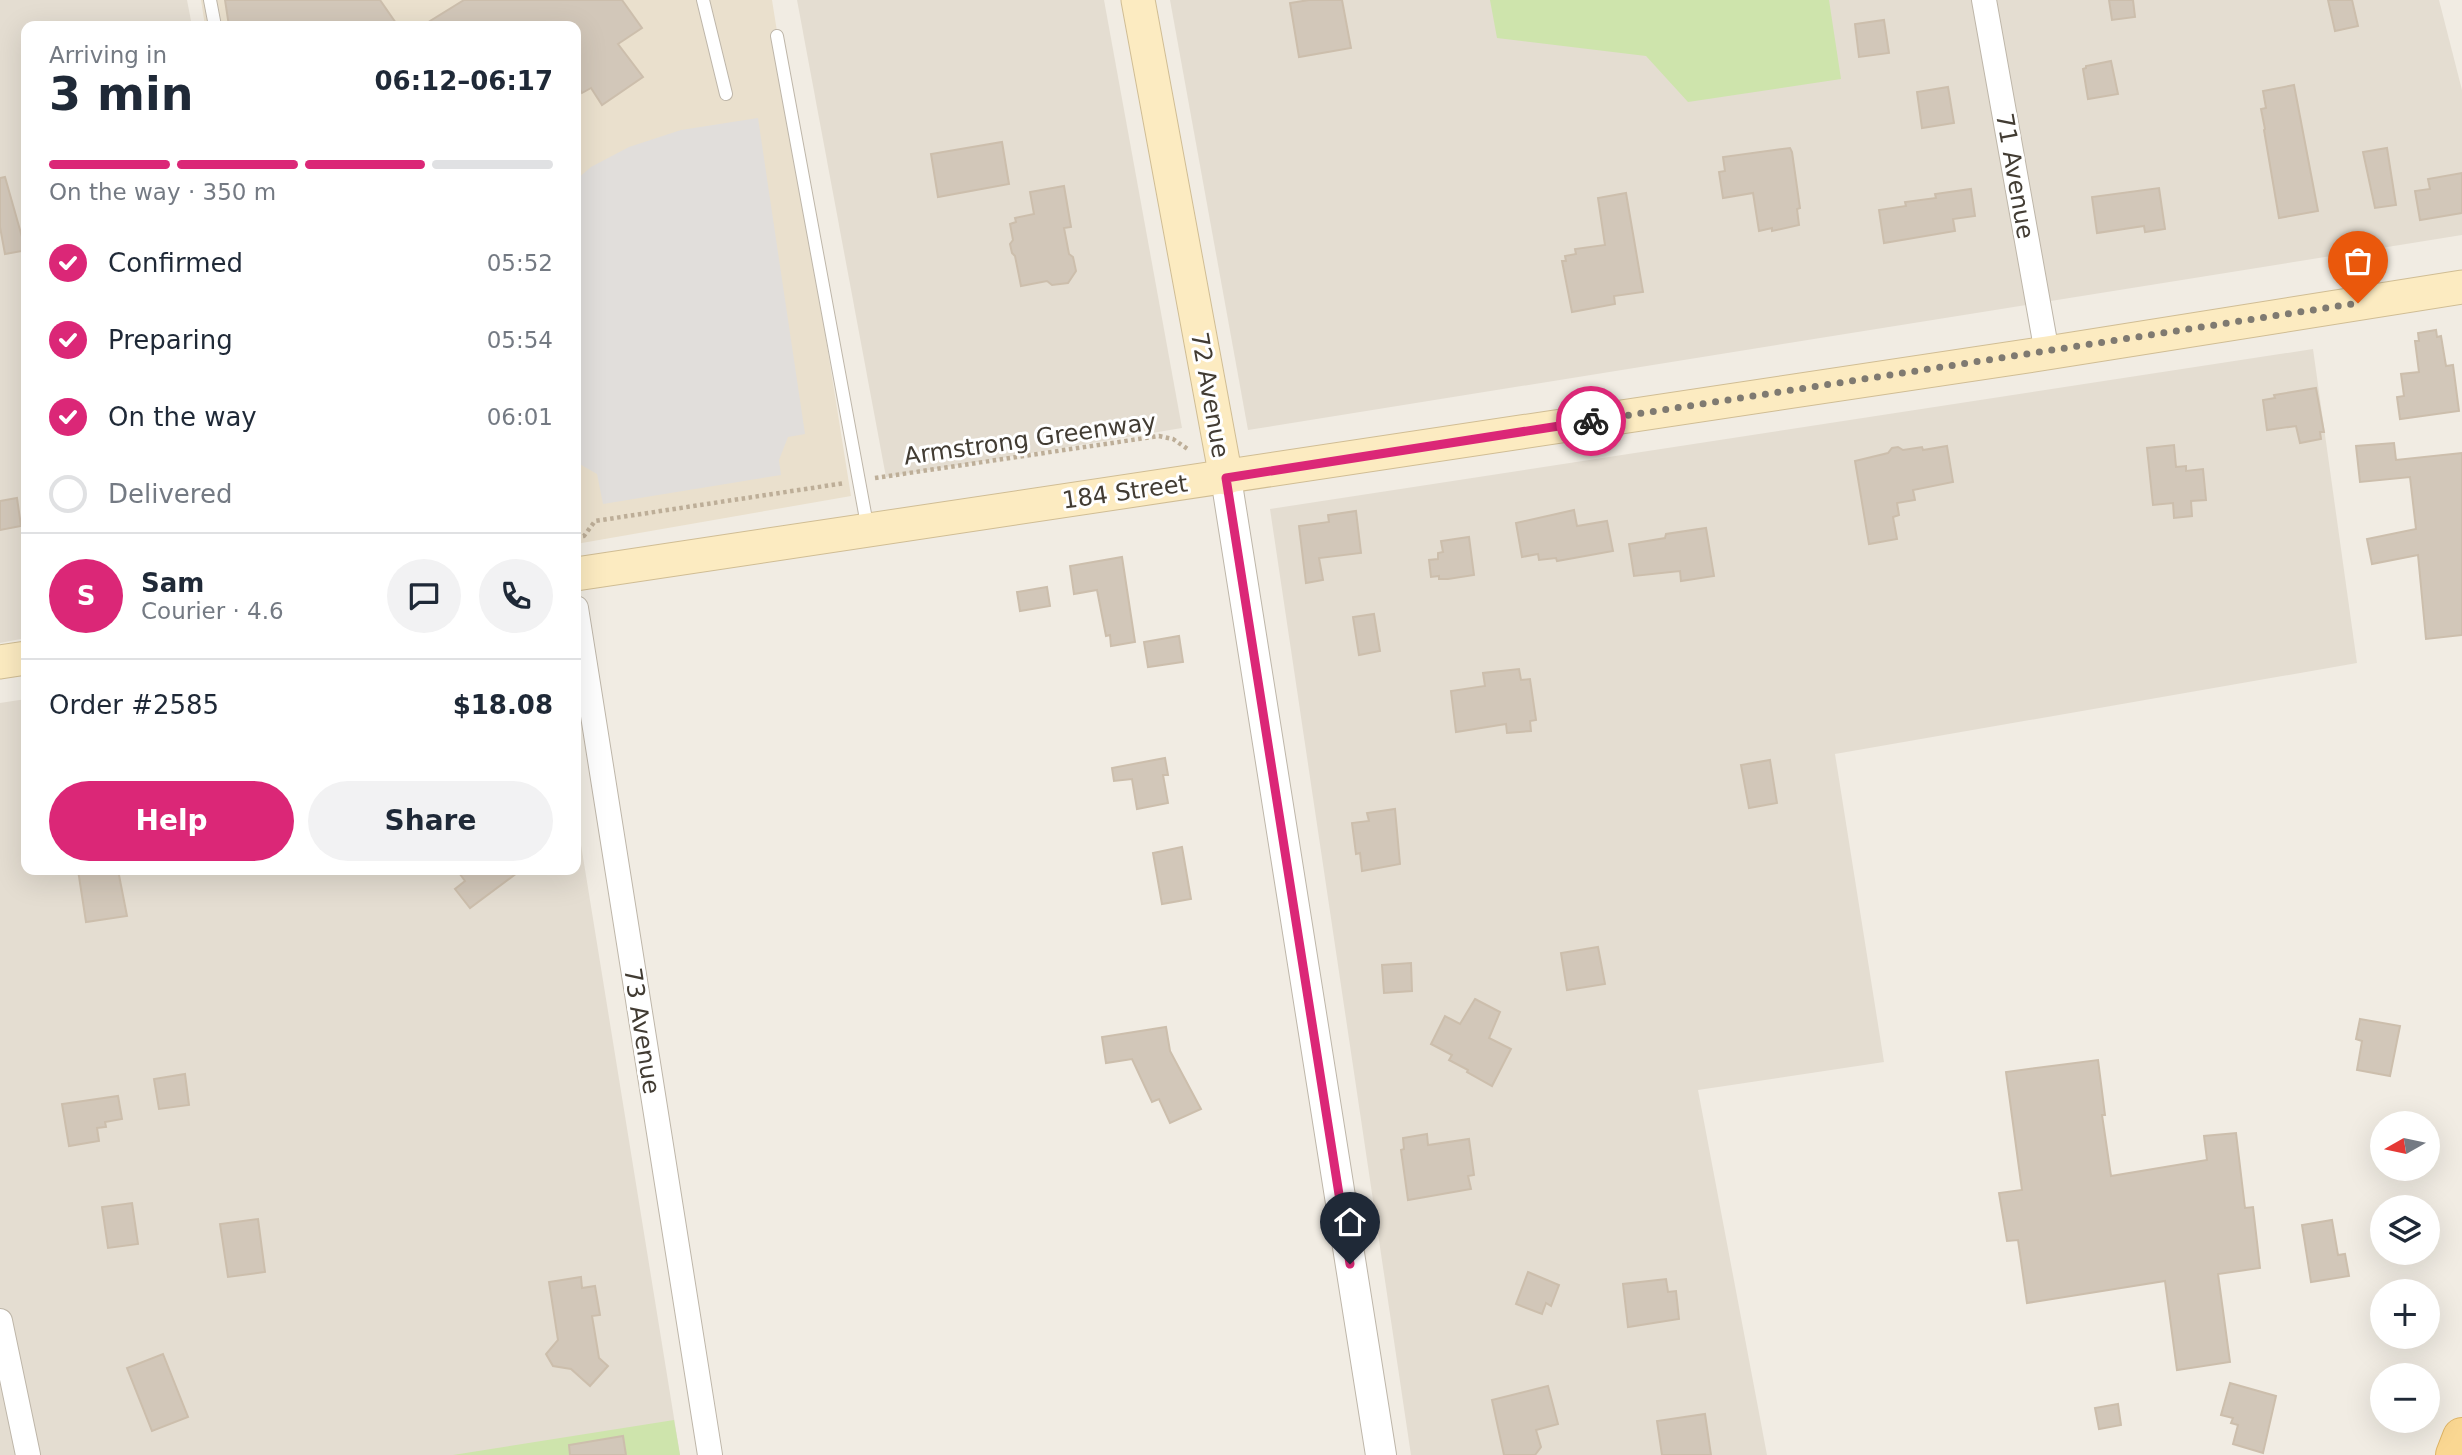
<!DOCTYPE html>
<html lang="en">
<head>
<meta charset="utf-8">
<style>
	body { margin:0; font-family:"DejaVu Sans",sans-serif; background:#f2f2f3; color:#1f2937; height:100vh; display:flex; flex-direction:column; font-size:26px; white-space:nowrap }
	* { box-sizing:border-box; margin:0 }
	p { font-size:23px; color:#747a83 }
	.icon { flex:none; width:38px; height:38px; fill:none; stroke:currentColor; stroke-width:2; stroke-linecap:round; stroke-linejoin:round }
	.map { position:relative; flex:1; overflow:hidden }
	.side { position:absolute; left:21px; top:21px; width:560px; height:854px; display:flex; flex-direction:column; background:#fff; border-radius:14px; box-shadow:0 7px 28px #0002 }
	.side>* { flex:none }
	.needle { width:46px; rotate:261deg }
	.controls { position:absolute; left:2370px; top:1111px; display:grid; gap:14px }
	.controls a { display:grid; place-items:center; width:70px; height:70px; border-radius:50%; background:#fff; box-shadow:0 7px 28px #0002; font-size:35px }
	.pin { position:absolute; display:grid; place-items:center; width:60px; height:60px; color:#fff; margin:-72px -30px; border-radius:50% 50% 50% 0; rotate:-45deg; box-shadow:0 0 7px #0007 }
	.pin .icon { rotate:45deg }
	.courier { position:absolute; display:grid; place-items:center; width:70px; height:70px; margin:-35px; border:5px solid #db2777; border-radius:50%; background:#fff; color:#222; box-shadow:0 2px 9px #0007 }
	.overview em { font-style:normal; font-weight:700 }
	.overview div { display:flex; flex-direction:column-reverse }
	.overview { display:flex; align-items:center; justify-content:space-between; height:119px; padding:0 28px }
	h1 { font-size:46px; font-weight:700; line-height:52px }
	.bar { display:grid; grid-template-columns:repeat(4,1fr); gap:10px 7px; align-content:center; height:84px; padding:0 28px }
	.bar i { height:9px; border-radius:5px; background:#e0e1e3 }
	.bar .active { background:#db2777 }
	.bar p { grid-column:span 4 }
	.line { display:flex; align-items:center; gap:18px; padding:0 28px; border-top:2px solid #e0e1e3 }
	.line div { flex:1 }
	.round { display:grid; place-items:center; flex:none; width:74px; height:74px; border-radius:37px; background:#f2f2f3 }
	ol { padding:0 28px; list-style:none }
	li { display:flex; align-items:center; gap:21px; height:77px }
	li p { margin-inline-start:auto }
	li .icon { padding:7px; border-radius:50%; background:#db2777; color:#fff; stroke-width:4 }
	li:last-child { color:#747a83 }
	li i { width:38px; height:38px; border:4px solid #e0e1e3; border-radius:50% }
	.action { display:flex; gap:14px; margin-top:auto; padding:14px 28px }
	.action a { flex:1; height:80px; border-radius:42px; background:#db2777; color:#fff; font-size:28px; font-weight:700; line-height:80px; text-align:center }
	.action a+a { background:#f2f2f3; color:#1f2937 }
	.map>svg:first-child { display:block }
</style>
</head>
<body>
<div class="map">
<svg width="2462" height="1455" viewBox="0 0 2462 1455">
	<rect width="100%" height="100%" fill="#f1ece3"/>
	<!-- residential -->
	<g fill="#e4ddd1">
		<polygon points="0,0 187,0 192,26 26,26 26,638 0,643"/>
		<polygon points="797,0 1104,0 1182,428 886,477"/>
		<polygon points="1170,0 2439,0 2462,90 2462,235 1248,430"/>
		<polygon points="2313,349 2357,663 1835,754 1884,1062 1698,1090 1767,1455 1411,1455 1270,509"/>
		<polygon points="26,699 26,870 576,870 576,814 680,1455 0,1455 0,703"/>
	</g>
	<!-- education -->
	<polygon fill="#eae0cd" points="201,0 772,0 851,496 576,544 576,26 205,26"/>
	<!-- green -->
	<g fill="#cee4ac">
		<polygon points="1490,0 1829,0 1841,79 1688,102 1646,56 1497,38"/>
		<polygon points="674,1420 680,1455 453,1455"/>
	</g>
	<!-- parking -->
	<polygon fill="#e1dedb" points="758,118 805,434 788,437 779,460 781,475 603,504 597,474 576,462 576,180 591,167 629,147 681,130"/>
	<!-- building -->
	<g fill="#d2c7b9" stroke="#ccbeac" stroke-width="2">
		<polygon points="225,0 380,0 398,26 229,26"/>
		<polygon points="464,0 622,0 642,28 618,44 643,77 602,105 591,88 582,93 576,83 576,26 422,26"/>
		<polygon points="1309,0 1342,0 1351,48 1299,57 1290,3"/>
		<polygon points="2109,0 2133,0 2135,17 2112,20"/>
		<polygon points="2328,0 2352,0 2358,26 2335,31"/>
		<polygon points="1884,20 1889,53 1859,57 1855,24"/>
		<polygon points="2111,61 2118,94 2088,99 2083,69 2086,68 2086,66"/>
		<polygon points="2294,85 2318,211 2279,218 2264,130 2265,129 2261,109 2266,108 2263,91"/>
		<polygon points="1948,87 1954,123 1922,128 1917,92"/>
		<polygon points="1002,142 1009,184 938,197 931,154"/>
		<polygon points="1790,148 1792,152 1800,208 1797,209 1799,225 1772,231 1772,228 1759,231 1753,193 1723,198 1719,172 1725,171 1723,157"/>
		<polygon points="2387,148 2396,205 2375,208 2363,152"/>
		<polygon points="2462,173 2462,213 2420,220 2415,191 2430,189 2428,179"/>
		<polygon points="5,177 24,244 22,246 22,251 5,254 0,227 0,178"/>
		<polygon points="1064,186 1071,227 1064,228 1069,254 1073,257 1076,271 1068,283 1052,285 1047,281 1021,286 1015,256 1012,253 1010,244 1013,240 1010,224 1016,222 1015,218 1034,214 1030,192"/>
		<polygon points="2159,188 2165,229 2145,232 2144,226 2097,233 2092,197"/>
		<polygon points="1971,189 1975,216 1953,219 1955,231 1884,243 1879,210 1906,206 1905,202 1936,198 1935,194"/>
		<polygon points="1626,193 1643,292 1614,296 1615,304 1572,312 1562,261 1566,261 1565,256 1576,254 1575,249 1605,245 1598,198"/>
		<polygon points="2436,330 2437,337 2441,336 2446,366 2453,365 2459,411 2400,419 2397,397 2404,396 2401,374 2419,372 2415,341 2419,341 2418,333"/>
		<polygon points="2316,388 2324,432 2320,432 2321,439 2300,443 2296,426 2267,430 2263,400 2275,398 2274,395"/>
		<polygon points="2394,443 2396,460 2462,453 2462,635 2426,639 2418,555 2372,564 2367,539 2416,529 2410,477 2360,482 2356,446"/>
		<polygon points="2174,445 2176,467 2186,466 2186,471 2203,469 2206,500 2191,501 2192,516 2174,518 2173,503 2153,505 2147,448"/>
		<polygon points="1947,446 1953,482 1913,490 1915,500 1897,503 1899,515 1893,517 1897,539 1869,544 1855,461 1888,453 1892,448 1898,447 1903,450 1922,447 1923,450"/>
		<polygon points="17,498 21,526 0,530 0,501"/>
		<polygon points="1574,510 1577,526 1607,521 1613,551 1557,561 1556,558 1539,560 1538,554 1522,557 1516,523"/>
		<polygon points="1356,511 1361,553 1319,558 1323,580 1306,583 1299,526 1329,522 1328,515"/>
		<polygon points="1706,528 1714,576 1681,581 1680,571 1634,576 1629,544 1665,538 1666,534"/>
		<polygon points="1469,537 1474,575 1448,579 1439,579 1439,576 1431,577 1429,560 1438,559 1438,553 1443,552 1441,541"/>
		<polygon points="1122,557 1135,642 1111,646 1110,635 1106,636 1097,590 1074,594 1070,566"/>
		<polygon points="1047,587 1050,606 1020,611 1017,592"/>
		<polygon points="1374,614 1380,651 1359,655 1353,617"/>
		<polygon points="1179,636 1183,662 1148,667 1144,642"/>
		<polygon points="1519,669 1521,680 1530,679 1536,720 1530,721 1531,731 1507,733 1506,724 1456,732 1451,691 1485,686 1483,673"/>
		<polygon points="1165,758 1168,775 1163,775 1168,803 1137,809 1132,779 1114,781 1112,768"/>
		<polygon points="1770,760 1777,803 1749,808 1741,765"/>
		<polygon points="1395,809 1400,864 1362,871 1360,853 1356,854 1352,823 1369,821 1367,813"/>
		<polygon points="1182,847 1191,899 1162,904 1153,853"/>
		<polygon points="78,870 118,870 127,916 86,922"/>
		<polygon points="457,870 521,870 470,908 455,889 465,881"/>
		<polygon points="1598,947 1605,984 1567,990 1561,953"/>
		<polygon points="1411,963 1412,991 1384,993 1382,965"/>
		<polygon points="1475,999 1500,1012 1489,1038 1511,1049 1492,1086 1467,1072 1468,1070 1449,1060 1452,1055 1431,1044 1445,1016 1460,1024"/>
		<polygon points="2360,1019 2400,1026 2390,1076 2357,1070 2362,1041 2356,1039"/>
		<polygon points="1166,1027 1170,1051 1201,1109 1170,1123 1159,1099 1152,1102 1132,1059 1106,1063 1102,1037"/>
		<polygon points="2098,1060 2105,1115 2102,1115 2111,1176 2207,1160 2204,1136 2236,1133 2245,1208 2253,1207 2260,1268 2218,1274 2230,1362 2177,1370 2165,1281 2027,1303 2018,1240 2007,1241 1999,1193 2022,1190 2006,1072"/>
		<polygon points="185,1074 189,1105 159,1109 154,1079"/>
		<polygon points="118,1096 122,1119 105,1122 106,1127 97,1128 99,1141 69,1146 62,1104"/>
		<polygon points="1427,1134 1428,1145 1469,1139 1474,1175 1468,1176 1471,1189 1408,1200 1401,1150 1404,1149 1403,1138"/>
		<polygon points="132,1203 138,1244 108,1248 102,1207"/>
		<polygon points="258,1219 265,1272 228,1277 220,1224"/>
		<polygon points="2332,1220 2338,1255 2345,1254 2349,1276 2311,1282 2302,1225"/>
		<polygon points="1528,1272 1559,1285 1551,1306 1546,1303 1542,1314 1516,1304"/>
		<polygon points="581,1277 582,1288 595,1286 600,1315 592,1316 599,1358 608,1366 590,1386 571,1369 553,1366 546,1354 558,1340 549,1282"/>
		<polygon points="1666,1279 1668,1292 1676,1291 1679,1319 1628,1327 1623,1284"/>
		<polygon points="163,1354 188,1417 152,1431 127,1368"/>
		<polygon points="2230,1383 2276,1396 2263,1453 2233,1444 2238,1425 2231,1423 2233,1418 2221,1415"/>
		<polygon points="1548,1386 1558,1424 1536,1430 1541,1447 1535,1455 1504,1455 1492,1400"/>
		<polygon points="2118,1404 2121,1425 2099,1429 2095,1408"/>
		<polygon points="1705,1414 1711,1455 1662,1455 1657,1421"/>
		<polygon points="623,1436 626,1455 570,1455 569,1445"/>
	</g>
	<g fill="none" stroke-linecap="round" stroke-linejoin="round">
		<defs>
			<g id="service">
				<polyline points="210,0 215,26"/>
				<polyline points="703,0 726,94"/>
				<polyline points="777,36 868,530"/>
			</g>
			<g id="minor">
				<polyline points="1984,0 2047,353"/>
				<polyline points="576,608 710,1455"/>
				<polyline points="0,1321 28,1455"/>
			</g>
			<polyline id="tertiary" points="1226,478 1381,1455"/>
			<g id="secondary">
				<polyline points="1138,0 1226,478"/>
				<polyline points="576,574 2047,353 2462,287"/>
				<polyline points="0,662 26,658"/>
			</g>
			<polyline id="primary" points="2455,1455 2462,1437"/>
		</defs>
		<!-- service casing -->
		<use href="#service" stroke="#beb6a9" stroke-width="14"/>
		<!-- minor casing -->
		<use href="#minor" stroke="#beb6a9" stroke-width="26"/>
		<!-- tertiary casing -->
		<use href="#tertiary" stroke="#beb6a9" stroke-width="32"/>
		<!-- secondary casing -->
		<use href="#secondary" stroke="#d0bd94" stroke-width="35"/>
		<!-- primary casing -->
		<use href="#primary" stroke="#deb363" stroke-width="40"/>
		<!-- path -->
		<g stroke="#bdae98" stroke-width="4.5" stroke-dasharray="3.5 3.5" stroke-linecap="butt">
			<polyline points="875,478 1159,436 1173,439 1189,450"/>
			<polyline points="576,537 584,536 595,521 845,483"/>
		</g>
		<!-- service -->
		<use href="#service" stroke="#fff" stroke-width="12"/>
		<!-- minor -->
		<use href="#minor" stroke="#fff" stroke-width="24"/>
		<!-- tertiary -->
		<use href="#tertiary" stroke="#fff" stroke-width="30"/>
		<!-- secondary -->
		<use href="#secondary" stroke="#fcebc1" stroke-width="33"/>
		<!-- primary -->
		<use href="#primary" stroke="#fad792" stroke-width="38"/>
	</g>
	<g fill="none" stroke-linecap="round" stroke-linejoin="round">
		<!-- done -->
		<polyline stroke="#7f7a71" stroke-width="7" stroke-dasharray="0 12.6" points="1591,421 2358,303"/>
		<!-- route -->
		<polyline stroke="#db2777" stroke-width="9" points="1350,1264 1226,478 1591,421"/>
	</g>
	<g text-anchor="middle" stroke-width="6" stroke-linejoin="round" paint-order="stroke">
		<!-- street labels -->
		<g font-size="24" fill="#423c33" stroke="#fff">
			<text transform="translate(2015 176) rotate(80)" y="8">71 Avenue</text>
			<text transform="translate(1210 395) rotate(80)" y="8">72 Avenue</text>
			<text transform="translate(1030 439) rotate(-8)" y="8">Armstrong Greenway</text>
			<text transform="translate(1125 492) rotate(-8)" y="8">184 Street</text>
			<text transform="translate(642 1031) rotate(81)" y="8">73 Avenue</text>
		</g>
	</g>
</svg>
<div class="controls">
<a><svg class="needle" viewBox="-14 -14 28 28"><path d="M0-13l5 13h-10z" fill="#e53935"/><path d="M0 13l5-13h-10z" fill="#747a83"/></svg></a>
<a><svg class="icon" aria-label="layers" viewBox="0 0 24 24"><path d="M12 4l9 5-9 5-9-5zM3 14l9 5 9-5"/></svg></a>
<a>+</a>
<a>−</a>
</div>
<div class="pin" style="left:2358px;top:303px;background:#ea580c"><svg class="icon" aria-label="bag" viewBox="0 0 24 24"><path d="M5 8h14l-1 12H6zM9 8a3 3 0 0 1 6 0"/></svg></div>
<div class="pin" style="left:1350px;top:1264px;background:#1f2937"><svg class="icon" aria-label="home" viewBox="0 0 24 24"><path d="M3 11l9-7 9 7M6 9v11h12V9"/></svg></div>
<div class="courier" style="left:1591px;top:421px"><svg class="icon" aria-label="bike" viewBox="0 0 24 24"><circle cx="6" cy="16" r="4"/><circle cx="18" cy="16" r="4"/><path d="M6 16l4-8h5l3 8M10 8l3 8H6M13 5h3"/></svg></div>
<section class="side">
<div class="overview"><div><h1>3 min</h1><p>Arriving in</p></div><em>06:12–06:17</em></div>
<div class="bar"><i class="active"></i><i class="active"></i><i class="active"></i><i></i><p>On the way · 350 m</p></div>
<ol>
<li><svg class="icon" aria-label="check" viewBox="0 0 24 24"><path d="M5 12l5 5 9-10"/></svg>Confirmed<p>05:52</p></li>
<li><svg class="icon" aria-label="check" viewBox="0 0 24 24"><path d="M5 12l5 5 9-10"/></svg>Preparing<p>05:54</p></li>
<li><svg class="icon" aria-label="check" viewBox="0 0 24 24"><path d="M5 12l5 5 9-10"/></svg>On the way<p>06:01</p></li>
<li><i></i>Delivered</li>
</ol>
<div class="line" style="height:126px"><b class="round" style="background:#db2777;color:#fff">S</b><div><b>Sam</b><p>Courier · 4.6</p></div><a class="round"><svg class="icon" aria-label="chat" viewBox="0 0 24 24"><path d="M4 5h16v11H9l-5 4z"/></svg></a><a class="round"><svg class="icon" aria-label="phone" viewBox="0 0 24 24"><path d="M5 4h4l2 5-3 2q2 4 5 5l2-3 5 2v4C11 20 4 13 5 4z"/></svg></a></div>
<div class="line" style="height:91px"><div>Order #2585</div><b>$18.08</b></div>
<div class="action"><a>Help</a><a>Share</a></div>
</section>
</div>
</body>
</html>
